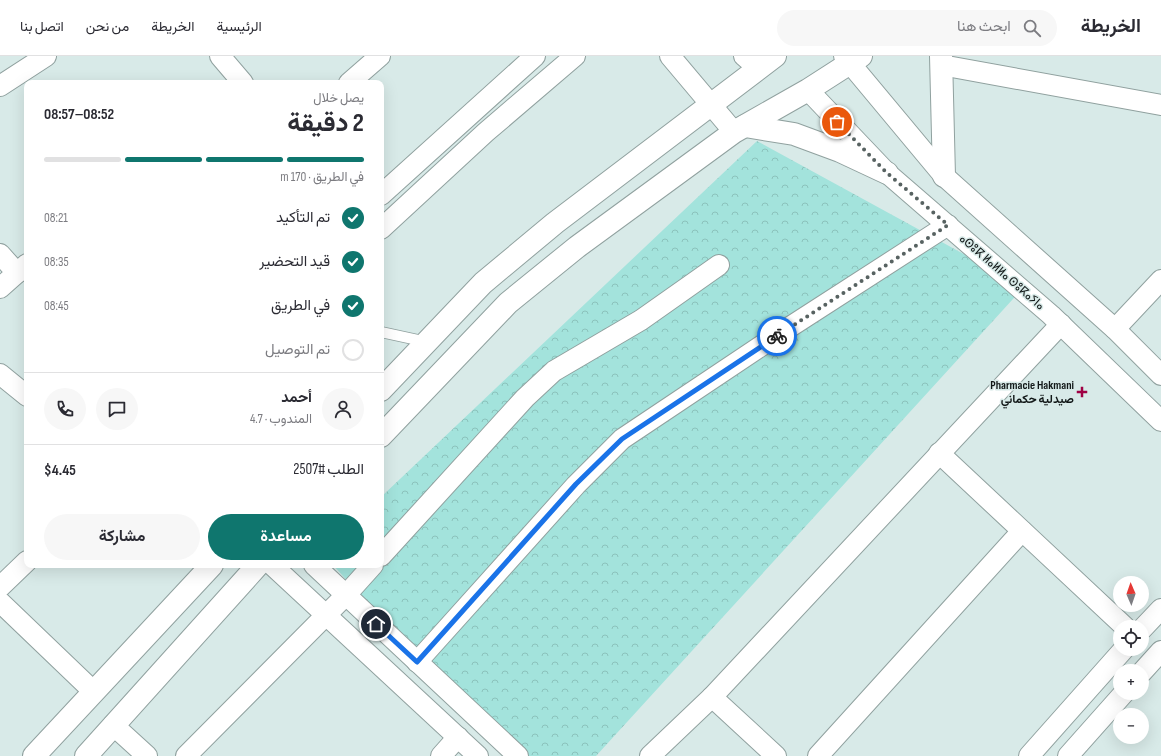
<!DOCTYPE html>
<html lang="ar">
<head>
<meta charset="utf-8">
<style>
	body { margin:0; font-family:"Sofia Sans Condensed",Vazirmatn,"Noto Sans Tifinagh",sans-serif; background:#f7f7f7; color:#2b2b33; direction:rtl; height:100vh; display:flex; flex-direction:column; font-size:15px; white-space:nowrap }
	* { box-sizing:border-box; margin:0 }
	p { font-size:13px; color:#7c7c81 }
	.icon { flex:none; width:22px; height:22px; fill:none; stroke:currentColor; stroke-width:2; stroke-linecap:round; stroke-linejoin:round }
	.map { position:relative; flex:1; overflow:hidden; direction:ltr }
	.details { position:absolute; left:24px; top:24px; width:360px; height:488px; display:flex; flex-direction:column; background:#fff; border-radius:8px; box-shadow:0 4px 16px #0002; direction:rtl }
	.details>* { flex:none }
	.needle { width:26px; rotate:358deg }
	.buttons { position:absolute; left:1113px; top:520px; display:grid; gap:8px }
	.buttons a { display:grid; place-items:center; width:36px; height:36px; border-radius:50%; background:#fff; box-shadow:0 4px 16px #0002; font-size:20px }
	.pin { position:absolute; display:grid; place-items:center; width:34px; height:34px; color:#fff; margin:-17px; border:2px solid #fff; border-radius:50%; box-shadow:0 1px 4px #0007 }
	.courier { position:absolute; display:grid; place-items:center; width:40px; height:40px; margin:-20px; border:3px solid #1a73e8; border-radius:50%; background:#fff; color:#222; box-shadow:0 1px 5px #0007 }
	.overview em { font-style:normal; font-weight:700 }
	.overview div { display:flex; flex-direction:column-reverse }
	.overview { display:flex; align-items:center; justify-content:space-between; height:68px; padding:0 20px }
	h1 { font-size:26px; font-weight:700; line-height:30px }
	.bar { display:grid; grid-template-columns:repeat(4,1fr); gap:6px 4px; align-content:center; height:48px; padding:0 20px }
	.bar i { height:5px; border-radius:3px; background:#e1e1e2 }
	.bar .selected { background:#0f766e }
	.bar p { grid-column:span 4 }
	.line { display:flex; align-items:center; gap:10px; padding:0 20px; border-top:1px solid #e1e1e2 }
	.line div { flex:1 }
	.round { display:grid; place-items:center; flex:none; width:42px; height:42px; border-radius:21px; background:#f7f7f7 }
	ol { padding:0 20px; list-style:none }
	li { display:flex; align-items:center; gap:12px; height:44px }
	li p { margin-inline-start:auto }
	li .icon { padding:4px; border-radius:50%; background:#0f766e; color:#fff; stroke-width:4 }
	li:last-child { color:#7c7c81 }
	li i { width:22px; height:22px; border:2px solid #e1e1e2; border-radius:50% }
	.primary-button { display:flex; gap:8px; margin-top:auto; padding:8px 20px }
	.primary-button a { flex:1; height:46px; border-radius:24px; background:#0f766e; color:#fff; font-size:16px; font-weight:700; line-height:46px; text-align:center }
	.primary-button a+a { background:#f7f7f7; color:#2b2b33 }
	header { display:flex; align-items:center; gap:24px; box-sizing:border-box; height:56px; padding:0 20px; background:#fff; border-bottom:1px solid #e1e1e2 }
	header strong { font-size:19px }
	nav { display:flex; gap:22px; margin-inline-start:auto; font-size:14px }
	.search { width:280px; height:36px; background:#f7f7f7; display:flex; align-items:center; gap:10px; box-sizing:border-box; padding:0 14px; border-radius:22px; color:#7c7c81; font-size:15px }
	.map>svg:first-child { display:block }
</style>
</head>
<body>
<header>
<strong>الخريطة</strong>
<div class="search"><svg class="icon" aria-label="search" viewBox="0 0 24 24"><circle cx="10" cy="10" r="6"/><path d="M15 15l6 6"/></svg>ابحث هنا</div>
<nav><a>الرئيسية</a><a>الخريطة</a><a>من نحن</a><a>اتصل بنا</a></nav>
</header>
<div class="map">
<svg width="1161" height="700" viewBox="0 0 1161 700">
	<defs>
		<pattern id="park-crowns" width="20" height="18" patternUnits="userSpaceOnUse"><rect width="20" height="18" fill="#a3e3dc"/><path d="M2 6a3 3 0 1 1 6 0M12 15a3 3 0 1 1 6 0" fill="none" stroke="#8bc2bc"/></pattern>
	</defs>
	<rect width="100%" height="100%" fill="#d8eae8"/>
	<!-- park -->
	<polygon fill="url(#park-crowns)" points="757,85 1024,231 596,700 504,700 333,509 381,509 381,441"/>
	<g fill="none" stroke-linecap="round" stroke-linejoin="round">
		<defs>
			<polyline id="lane" points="381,276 427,286"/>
			<g id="street">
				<polyline points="220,0 243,27"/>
				<polyline points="670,0 734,76"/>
				<polyline points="744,0 758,12"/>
				<polyline points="844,0 944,120 1115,273 1161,319"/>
				<polyline points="941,9 1161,49"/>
				<polyline points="349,27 380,0"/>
				<polyline points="0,30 46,0"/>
				<polyline points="808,34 887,117 1051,259 1161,365"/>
				<polyline points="381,139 535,0"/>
				<polyline points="381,173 486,76 575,0"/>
				<polyline points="0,198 17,217"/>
				<polyline points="0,232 27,208"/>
				<polyline points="1115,273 1161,224"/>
				<polyline points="0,318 27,340"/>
				<polyline points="939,397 1125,571"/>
				<polyline points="381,500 525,342 554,315 641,264 719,209"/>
				<polyline points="272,509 478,700"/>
				<polyline points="314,509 518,700"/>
				<polyline points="0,531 27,505"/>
				<polyline points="0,546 94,636"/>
				<polyline points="1142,573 1161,553"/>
				<polyline points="417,606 576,429 622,383 779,278 948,169"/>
				<polyline points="1142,616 1161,595"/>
				<polyline points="712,641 776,700"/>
				<polyline points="113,669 147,700"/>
				<polyline points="186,700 346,539 373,509"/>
				<polyline points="441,700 458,681"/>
				<polyline points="650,700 712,641 1061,268"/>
				<polyline points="818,700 1022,475"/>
				<polyline points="1029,700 1124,593"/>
				<polyline points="1068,700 1124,637"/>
			</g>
			<g id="primary">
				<polyline points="941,0 944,120"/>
				<polyline points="745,70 794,78 840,95 887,117"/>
				<polyline points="381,334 483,227 555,167 775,0"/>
				<polyline points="381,380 508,247 577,191 734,76 808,34 861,0"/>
				<polyline points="34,700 212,509"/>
				<polyline points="86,700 258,509"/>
			</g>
		</defs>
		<!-- lane casing -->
		<use href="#lane" stroke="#90a19f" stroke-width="12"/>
		<!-- street casing -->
		<use href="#street" stroke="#90a19f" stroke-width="22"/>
		<!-- primary casing -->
		<use href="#primary" stroke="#90a19f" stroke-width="24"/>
		<!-- lane -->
		<use href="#lane" stroke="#fff" stroke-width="10"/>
		<!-- street -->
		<use href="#street" stroke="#fff" stroke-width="20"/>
		<!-- primary -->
		<use href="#primary" stroke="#fff" stroke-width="22"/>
	</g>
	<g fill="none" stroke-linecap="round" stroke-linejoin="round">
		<!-- done -->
		<polyline stroke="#576261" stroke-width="4" stroke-dasharray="0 7.2" points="777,280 948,169 887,117 837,66"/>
		<!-- route -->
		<polyline stroke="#1a73e8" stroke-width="5" points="376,568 417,606 576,428 622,383 777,280"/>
	</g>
	<!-- markers -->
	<path fill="#9f0144" stroke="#d8eae8" stroke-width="1.5" d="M1080 330h4v4h4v4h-4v4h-4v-4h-4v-4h4z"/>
	<g text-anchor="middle" stroke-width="3" stroke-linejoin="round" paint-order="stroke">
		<!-- street labels -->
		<g font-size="12" fill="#121818" stroke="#d8eae8">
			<text transform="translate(1002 216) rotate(41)" y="4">ⴰⵙⵓⴽ ⵍⴰⵍⵍⴰ ⵙⵓⴽⴰⵢⵏⴰ</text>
		</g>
		<!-- poi labels -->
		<g font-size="12" font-weight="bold" fill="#121818" stroke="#d8eae8" text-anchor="end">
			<text x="1074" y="333">Pharmacie Hakmani<tspan x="1074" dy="14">صيدلية حكماني</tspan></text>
		</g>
	</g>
</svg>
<div class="buttons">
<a><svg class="needle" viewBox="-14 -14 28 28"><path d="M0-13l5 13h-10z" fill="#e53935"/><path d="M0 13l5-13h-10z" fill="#7c7c81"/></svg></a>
<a><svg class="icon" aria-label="locate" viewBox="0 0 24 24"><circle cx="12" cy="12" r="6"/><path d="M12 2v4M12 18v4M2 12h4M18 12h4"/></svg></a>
<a>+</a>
<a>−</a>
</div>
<div class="pin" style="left:837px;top:66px;background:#ea580c"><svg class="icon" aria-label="bag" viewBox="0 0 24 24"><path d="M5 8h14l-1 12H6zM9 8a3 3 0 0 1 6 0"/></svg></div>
<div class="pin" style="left:376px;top:568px;background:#1f2937"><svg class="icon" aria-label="home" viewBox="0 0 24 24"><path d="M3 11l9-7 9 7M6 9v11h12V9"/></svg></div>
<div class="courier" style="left:777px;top:280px"><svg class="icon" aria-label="bike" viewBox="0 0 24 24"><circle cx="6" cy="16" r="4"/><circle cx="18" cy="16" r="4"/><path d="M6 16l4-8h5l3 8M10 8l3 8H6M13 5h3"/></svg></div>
<section class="details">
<div class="overview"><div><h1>2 دقيقة</h1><p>يصل خلال</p></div><em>08:52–08:57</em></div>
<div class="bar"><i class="selected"></i><i class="selected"></i><i class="selected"></i><i></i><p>في الطريق · 170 m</p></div>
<ol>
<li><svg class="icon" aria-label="check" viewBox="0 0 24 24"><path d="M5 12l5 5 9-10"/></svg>تم التأكيد<p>08:21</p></li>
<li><svg class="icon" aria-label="check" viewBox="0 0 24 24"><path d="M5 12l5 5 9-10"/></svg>قيد التحضير<p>08:35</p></li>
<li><svg class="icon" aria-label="check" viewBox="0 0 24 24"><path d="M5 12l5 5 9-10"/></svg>في الطريق<p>08:45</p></li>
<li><i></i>تم التوصيل</li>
</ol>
<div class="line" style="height:72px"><a class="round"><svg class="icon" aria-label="person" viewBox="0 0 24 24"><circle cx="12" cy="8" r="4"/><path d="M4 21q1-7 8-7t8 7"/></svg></a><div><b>أحمد</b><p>المندوب · 4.7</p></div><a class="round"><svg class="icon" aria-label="chat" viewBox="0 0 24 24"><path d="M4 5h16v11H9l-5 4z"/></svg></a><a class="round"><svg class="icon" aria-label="phone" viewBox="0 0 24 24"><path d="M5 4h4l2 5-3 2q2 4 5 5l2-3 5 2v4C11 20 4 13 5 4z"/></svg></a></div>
<div class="line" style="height:52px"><div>الطلب #2507</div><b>$4.45</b></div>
<div class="primary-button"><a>مساعدة</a><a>مشاركة</a></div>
</section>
</div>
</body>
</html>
